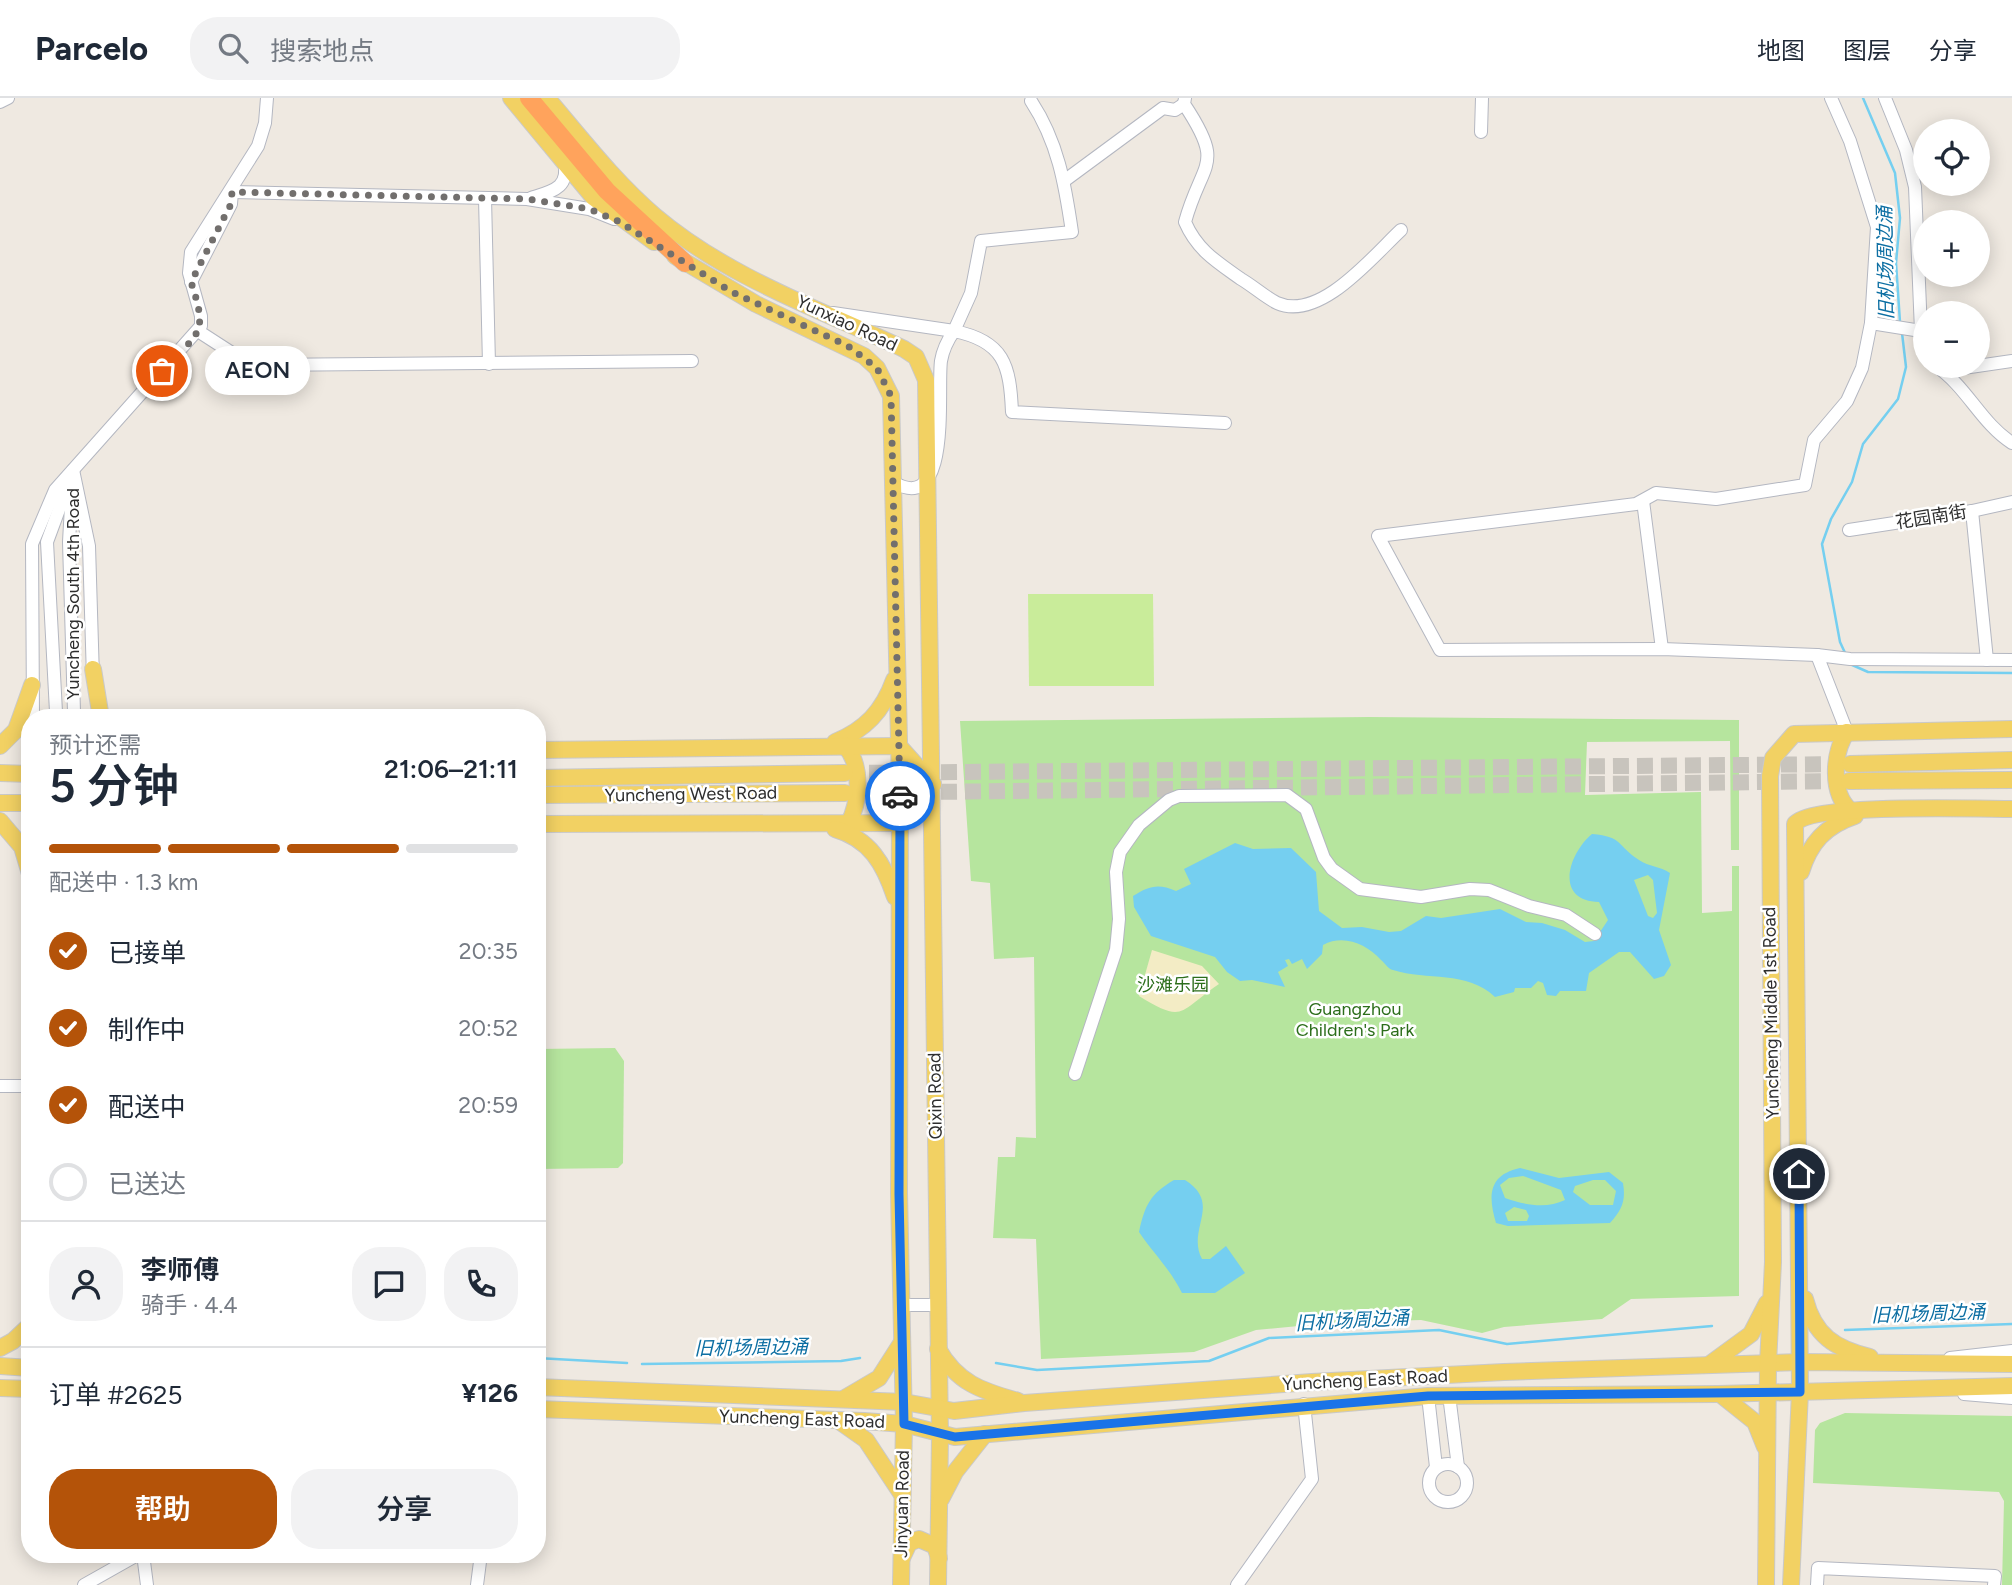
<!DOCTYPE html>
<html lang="zh">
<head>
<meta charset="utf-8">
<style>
	body { margin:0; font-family:Figtree,"Noto Sans SC",sans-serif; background:#f2f2f3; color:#1f2937; height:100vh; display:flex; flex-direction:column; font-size:26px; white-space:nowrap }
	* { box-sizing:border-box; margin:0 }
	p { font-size:23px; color:#747a83 }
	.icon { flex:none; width:38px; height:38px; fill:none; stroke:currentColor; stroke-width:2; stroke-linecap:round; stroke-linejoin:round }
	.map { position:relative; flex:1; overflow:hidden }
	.panel { position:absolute; left:21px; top:611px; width:525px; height:854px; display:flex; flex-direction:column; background:#fff; border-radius:28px; box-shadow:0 4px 18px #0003 }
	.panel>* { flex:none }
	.controls { position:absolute; left:1913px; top:21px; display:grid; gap:14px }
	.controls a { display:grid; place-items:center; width:77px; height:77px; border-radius:50%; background:#fff; box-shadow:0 4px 18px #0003; font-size:35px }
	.pin { position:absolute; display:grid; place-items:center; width:60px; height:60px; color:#fff; margin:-30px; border:4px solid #fff; border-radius:50%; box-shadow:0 2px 7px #0007 }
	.courier { position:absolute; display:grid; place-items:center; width:70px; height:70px; margin:-35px; border:5px solid #1a73e8; border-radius:50%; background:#fff; color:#222; box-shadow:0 2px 9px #0007 }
	.bubble { position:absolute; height:49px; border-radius:24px; background:#fff; box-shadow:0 4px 18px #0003; font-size:23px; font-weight:600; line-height:49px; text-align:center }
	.overview em { font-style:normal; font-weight:600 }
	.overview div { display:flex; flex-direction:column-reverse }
	.overview { display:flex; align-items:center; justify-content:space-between; height:119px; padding:0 28px }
	h1 { font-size:46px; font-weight:600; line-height:52px }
	.bar { display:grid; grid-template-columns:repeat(4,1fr); gap:10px 7px; align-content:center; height:84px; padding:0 28px }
	.bar i { height:9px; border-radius:5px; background:#e0e1e3 }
	.bar .on { background:#b45309 }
	.bar p { grid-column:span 4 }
	.line { display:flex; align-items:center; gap:18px; padding:0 28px; border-top:2px solid #e0e1e3 }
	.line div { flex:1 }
	.round { display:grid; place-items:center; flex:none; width:74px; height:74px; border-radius:28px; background:#f2f2f3 }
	ol { padding:0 28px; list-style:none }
	li { display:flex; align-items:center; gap:21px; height:77px }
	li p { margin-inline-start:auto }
	li .icon { padding:7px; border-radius:50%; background:#b45309; color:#fff; stroke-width:4 }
	li:last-child { color:#747a83 }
	li i { width:38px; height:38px; border:4px solid #e0e1e3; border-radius:50% }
	.button { display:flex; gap:14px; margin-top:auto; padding:14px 28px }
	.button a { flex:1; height:80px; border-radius:28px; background:#b45309; color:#fff; font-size:28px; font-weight:600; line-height:80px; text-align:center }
	.button a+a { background:#f2f2f3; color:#1f2937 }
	header { display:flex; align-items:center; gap:42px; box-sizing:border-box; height:98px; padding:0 35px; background:#fff; border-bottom:2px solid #e0e1e3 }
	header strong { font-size:33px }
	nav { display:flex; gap:38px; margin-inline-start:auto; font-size:24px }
	.search { width:490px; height:63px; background:#f2f2f3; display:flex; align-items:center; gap:18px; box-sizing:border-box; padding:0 24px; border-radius:28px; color:#747a83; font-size:26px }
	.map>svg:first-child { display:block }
</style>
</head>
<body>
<header>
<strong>Parcelo</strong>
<div class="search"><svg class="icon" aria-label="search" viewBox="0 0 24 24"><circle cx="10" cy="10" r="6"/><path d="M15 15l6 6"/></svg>搜索地点</div>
<nav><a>地图</a><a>图层</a><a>分享</a></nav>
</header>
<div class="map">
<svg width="2012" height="1487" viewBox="0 0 2012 1487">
	<rect width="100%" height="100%" fill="#efe9e1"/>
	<!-- green -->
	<g fill="#b6e59e">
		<polygon points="1369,619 1739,622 1739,752 1731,752 1730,643 1587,644 1585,697 1701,694 1702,815 1732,813 1732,768 1739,768 1739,1198 1631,1201 1602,1221 1504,1229 1482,1235 1421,1222 1330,1225 1256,1232 1194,1254 1041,1261 1036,1141 993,1140 998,1059 1015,1059 1016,1039 1036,1040 1034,859 994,861 990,785 971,783 960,623"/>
		<polygon points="615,950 624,963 623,1065 618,1070 537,1071 537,951"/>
		<polygon points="1845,1315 2012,1318 2012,1487 2002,1487 2004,1403 1999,1394 1813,1385 1815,1332 1820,1325"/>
	</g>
	<!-- sand -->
	<path fill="#f3ecc5" d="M1152,852l50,16 17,18c-41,28 -34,40 -80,12z"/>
	<!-- pitch -->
	<polygon fill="#c9ec9a" points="1028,496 1153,496 1154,588 1029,588"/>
	<!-- water -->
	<g fill="#75cff0" fill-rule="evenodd">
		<path d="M1592,736c32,3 24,11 47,26 10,7 21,6 31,13l-11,57 12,35 -7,11 -10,3 -24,-27h-11l-30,21 -3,18h-26l-4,5 -9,-1 -4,-12 -5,-2 -7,7h-16l-1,4 -19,5c-28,-27 -68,-16 -102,-27 -5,-1 -8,-7 -12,-10 -15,-16 -37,-26 -58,-15l-1,9 -15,15 -5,-10 -10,5 -3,-5 -4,1 3,6 -10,6 7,15 -33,-7 -12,1 -13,-9 -12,-15 -64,-21 -17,-29 -1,-11c16,-10 25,-13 43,-5l15,-7 -7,-15 51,-26 18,6 38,-1 25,24 3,39 23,17 20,-1 27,5 12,-1 25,-15 15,2 59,-9 26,13 16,1 23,7 20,12 9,-1 14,-21 -9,-18c-45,-1 -31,-48 -7,-68zM1648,777l5,5 4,33 -4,5 -5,-2 -14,-36z"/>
		<path d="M1520,1070l39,10 50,-6 14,11c3,18 -1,27 -13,40l-102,3 -12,-3c-8,-27 -8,-48 24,-55zM1523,1078l38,14 4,10c-18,9 -41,5 -60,-2l-5,-13 9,-7zM1593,1082h12l11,11 -3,14h-23l-17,-13 2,-6zM1514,1109l12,3 3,6 -2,5h-19l-3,-8z"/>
		<path d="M1174,1082h11c38,24 1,49 17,79h8l16,-13 19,27 -30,20h-33c-12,-24 -28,-39 -43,-61 6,-27 11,-38 35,-52z"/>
	</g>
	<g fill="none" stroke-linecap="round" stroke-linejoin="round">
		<!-- stream -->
		<g stroke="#75cff0" stroke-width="2.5">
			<polyline points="1863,0 1895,75 1900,120 1896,165 1900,224"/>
			<polyline points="1846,557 1840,544 1822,446 1831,421 1852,384 1863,346 1898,301 1906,269 1902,235"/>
			<polyline points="1850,566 1868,574 2012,575"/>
			<polyline points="1845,1232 2012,1226"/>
			<polyline points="537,1260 627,1265"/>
			<polyline points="996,1265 1037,1272 1209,1263 1269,1240 1439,1232 1507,1246 1712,1228"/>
			<polyline points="642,1266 841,1263 860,1260"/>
		</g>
		<!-- major-tunnel -->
		<g stroke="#c8c4bd" stroke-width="16" stroke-dasharray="16 8" stroke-linecap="butt">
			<polyline points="845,675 1847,666"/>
			<polyline points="845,695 1849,683"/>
		</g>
		<defs>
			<g id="minor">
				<path d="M1185,0l-1,6c42,63 18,56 1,118 12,28 32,40 56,57 12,7 24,18 36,24 43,19 96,-47 124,-73"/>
				<polyline points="1885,0 1906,52 1915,89 1921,233 1925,253"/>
				<path d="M1031,3c27,41 34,83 41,131l-91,9 -10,52 -17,38c50,10 56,34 58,81l213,11"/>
				<polyline points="0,4 8,0"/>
				<polyline points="1481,34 1482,0"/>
				<polyline points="1064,83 1163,10 1175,12 1184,6"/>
				<polyline points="232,94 527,101 589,111 614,121"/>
				<polyline points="485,100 489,266"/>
				<path d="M531,100c22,-7 39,-10 33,-37"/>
				<polyline points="191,184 231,106 232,94"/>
				<path d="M833,215l121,18c-7,10 -11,18 -13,30 -4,28 11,154 -46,122"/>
				<polyline points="1871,225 1921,233"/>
				<polyline points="198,233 232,255 260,267 692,263"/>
				<path d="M1936,268c31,21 45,57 76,77"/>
				<polyline points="1943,273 2012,263"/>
				<polyline points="73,372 89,448 93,580"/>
				<polyline points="72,390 69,444 74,614"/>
				<polyline points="1643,403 1662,551"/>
				<polyline points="1972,413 1987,562"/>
				<polyline points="1849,432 1972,413 2012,404"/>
				<polyline points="1817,557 1662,551 1440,552 1378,438 1636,406 1656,395 1716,401 1805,387 1814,342 1847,303 1862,270 1871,225 1877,129 1850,43 1831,0"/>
				<polyline points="56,614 47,444 71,379"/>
				<polyline points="33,620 32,446 55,392 201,228 201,218 189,175 191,154 258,48 265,25 267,0"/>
				<polyline points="1847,634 1817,557 1850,561 2012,562"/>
				<polyline points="1075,976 1116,852 1119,821 1116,774 1120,754 1139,727 1169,702 1179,698 1287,697 1306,711 1324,760 1332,771 1360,791 1421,799 1470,791 1489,792 1529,808 1566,817 1595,836"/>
				<polyline points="0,988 30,988"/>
				<polyline points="902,1207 937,1207"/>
				<polyline points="1950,1260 2012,1253"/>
				<polyline points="1964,1296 2012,1300"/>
				<polyline points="1449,1297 1458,1369"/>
				<polyline points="1428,1298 1436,1369"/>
				<circle cx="1448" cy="1385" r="19"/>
				<polyline points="143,1456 147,1487"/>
				<polyline points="84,1487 139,1456"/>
				<polyline points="477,1487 481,1456"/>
				<polyline points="1237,1487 1312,1381 1304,1306"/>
				<polyline points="1817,1487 1818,1470 1995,1478 1994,1487"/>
			</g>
			<g id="major">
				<polyline points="511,0 593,99 654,144"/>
				<path d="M547,0c35,41 67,83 108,118 72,61 164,93 249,133l12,8 10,23 14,1056 -2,149"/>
				<polyline points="675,158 756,206 864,258 877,270 891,298 900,686 899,1095 904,1326 901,1487"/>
				<polyline points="93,571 101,620"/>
				<path d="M1847,634c-14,20 -17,62 4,79"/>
				<path d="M835,644c30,-12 48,-31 59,-62"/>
				<path d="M844,647c19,19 16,57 4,80"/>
				<polyline points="0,648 16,632 32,587"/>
				<polyline points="537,652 899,648 933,686"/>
				<polyline points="1850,666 2012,662"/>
				<polyline points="0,675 30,676"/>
				<polyline points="537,680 845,675"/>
				<polyline points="1849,683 2012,682"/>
				<polyline points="537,697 845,695"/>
				<polyline points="0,705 30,705"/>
				<polyline points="0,723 22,749 30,776"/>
				<polyline points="537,726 900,725 933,686"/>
				<path d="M835,731c35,10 49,35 60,68"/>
				<path d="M1801,774c9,-29 24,-46 54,-56"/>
				<path d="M1805,1201c9,36 30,50 65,58"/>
				<polyline points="0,1250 13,1243 30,1227"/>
				<path d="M938,1251c19,34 44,42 80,52"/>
				<polyline points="1710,1266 1751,1236 1767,1205"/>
				<polyline points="0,1268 30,1270"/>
				<polyline points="537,1289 904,1304 954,1313 1024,1305 1312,1284 1504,1274 1800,1264 2012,1266"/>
				<polyline points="0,1290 30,1291"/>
				<polyline points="1720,1296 1755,1324 1765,1349"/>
				<polyline points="845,1300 879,1280 902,1244"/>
				<polyline points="537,1311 864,1323 904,1326 955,1339 1428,1298 1719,1296 2012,1288"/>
				<polyline points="839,1323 866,1342 901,1395"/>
				<polyline points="941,1401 955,1374 985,1336"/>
				<polyline points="902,1460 909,1445 919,1441 935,1448 939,1460"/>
				<polyline points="1766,1487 1768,1266 1773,1164 1770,678 1773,660 1794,636 2012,631"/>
				<path d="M1791,1487l9,-193 -5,-568c15,-21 183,-15 217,-15"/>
			</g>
			<polyline id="highway" points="529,0 607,93 685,165"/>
		</defs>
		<!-- minor casing -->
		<use href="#minor" stroke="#b4b7c1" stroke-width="14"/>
		<!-- major casing -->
		<use href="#major" stroke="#c9c9c9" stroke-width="18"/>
		<!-- highway casing -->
		<use href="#highway" stroke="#c9c9c9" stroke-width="19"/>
		<!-- minor -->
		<use href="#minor" stroke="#fff" stroke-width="12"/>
		<!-- major -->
		<use href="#major" stroke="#f2d163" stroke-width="16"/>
		<!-- highway -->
		<use href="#highway" stroke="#ffa35c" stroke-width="18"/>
	</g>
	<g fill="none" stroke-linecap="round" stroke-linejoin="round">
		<!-- done -->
		<path stroke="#726f6d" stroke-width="7" stroke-dasharray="0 12.6" d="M162,273c37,-40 47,-35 29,-89l40,-78 1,-12 295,7 62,10 29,12 114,71 116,54 29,22 14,28 9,400"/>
		<!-- route -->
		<polyline stroke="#1a73e8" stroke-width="9" points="900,698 899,1096 904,1326 955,1339 1428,1298 1800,1294 1799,1076"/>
	</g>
	<g text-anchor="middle" stroke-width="5" stroke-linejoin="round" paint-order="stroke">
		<!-- street labels -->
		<g font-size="18" fill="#2e2e2e" stroke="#fff">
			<text transform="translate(847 225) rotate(25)" y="6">Yunxiao Road</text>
			<text transform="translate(1931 419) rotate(-9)" y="6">花园南街</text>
			<text transform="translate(73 496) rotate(-90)" y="6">Yuncheng South 4th Road</text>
			<text transform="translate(691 696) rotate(-1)" y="6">Yuncheng West Road</text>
			<text transform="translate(1771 915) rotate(-91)" y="6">Yuncheng Middle 1st Road</text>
			<text transform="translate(935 998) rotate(-91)" y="6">Qixin Road</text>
			<text transform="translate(1365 1282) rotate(-3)" y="6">Yuncheng East Road</text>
			<text transform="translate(802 1321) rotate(2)" y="6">Yuncheng East Road</text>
			<text transform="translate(902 1406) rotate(-89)" y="6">Jinyuan Road</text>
		</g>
		<!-- park labels -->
		<g font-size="18" fill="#2c6e1b" stroke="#fff">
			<text x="1173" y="893">沙滩乐园</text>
			<text x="1355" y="917">Guangzhou<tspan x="1355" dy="21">Children's Park</tspan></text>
		</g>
		<!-- water labels -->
		<g font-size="19" font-style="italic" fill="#0d6fa3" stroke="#fff">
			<text transform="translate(1885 165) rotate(-91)" y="7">旧机场周边涌</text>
			<text transform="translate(1928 1215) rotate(-2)" y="7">旧机场周边涌</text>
			<text transform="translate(1352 1222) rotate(-3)" y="7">旧机场周边涌</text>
			<text transform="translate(751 1249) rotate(-1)" y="7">旧机场周边涌</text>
		</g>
	</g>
</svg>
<div class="controls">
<a><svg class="icon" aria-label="locate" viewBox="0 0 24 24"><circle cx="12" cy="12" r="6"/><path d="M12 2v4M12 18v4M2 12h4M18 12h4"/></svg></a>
<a>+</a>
<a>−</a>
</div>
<div class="pin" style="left:162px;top:273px;background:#ea580c"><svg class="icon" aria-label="bag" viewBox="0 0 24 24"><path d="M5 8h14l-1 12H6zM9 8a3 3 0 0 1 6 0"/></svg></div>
<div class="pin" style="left:1799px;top:1076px;background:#1f2937"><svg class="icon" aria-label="home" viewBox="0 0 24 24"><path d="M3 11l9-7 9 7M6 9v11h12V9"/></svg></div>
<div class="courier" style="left:900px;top:698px"><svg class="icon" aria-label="car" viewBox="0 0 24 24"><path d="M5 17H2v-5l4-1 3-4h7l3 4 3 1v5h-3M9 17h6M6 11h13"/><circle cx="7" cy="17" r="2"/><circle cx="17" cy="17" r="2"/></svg></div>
<div class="bubble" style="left:205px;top:248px;width:105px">AEON</div>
<section class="panel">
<div class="overview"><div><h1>5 分钟</h1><p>预计还需</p></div><em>21:06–21:11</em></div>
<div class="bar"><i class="on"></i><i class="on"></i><i class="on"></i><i></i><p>配送中 · 1.3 km</p></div>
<ol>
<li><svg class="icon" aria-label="check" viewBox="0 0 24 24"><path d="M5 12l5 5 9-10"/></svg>已接单<p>20:35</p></li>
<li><svg class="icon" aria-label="check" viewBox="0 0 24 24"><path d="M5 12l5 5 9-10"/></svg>制作中<p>20:52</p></li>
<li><svg class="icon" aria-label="check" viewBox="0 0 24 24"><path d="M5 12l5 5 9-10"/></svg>配送中<p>20:59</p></li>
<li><i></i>已送达</li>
</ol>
<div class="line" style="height:126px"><a class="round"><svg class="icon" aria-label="person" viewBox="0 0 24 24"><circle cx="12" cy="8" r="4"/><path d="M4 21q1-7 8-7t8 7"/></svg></a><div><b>李师傅</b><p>骑手 · 4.4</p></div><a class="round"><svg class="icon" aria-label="chat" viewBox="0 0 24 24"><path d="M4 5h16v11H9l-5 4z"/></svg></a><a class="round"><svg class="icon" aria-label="phone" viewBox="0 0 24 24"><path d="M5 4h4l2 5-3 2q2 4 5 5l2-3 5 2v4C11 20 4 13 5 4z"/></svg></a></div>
<div class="line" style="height:91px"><div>订单 #2625</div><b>¥126</b></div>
<div class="button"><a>帮助</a><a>分享</a></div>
</section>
</div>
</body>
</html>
